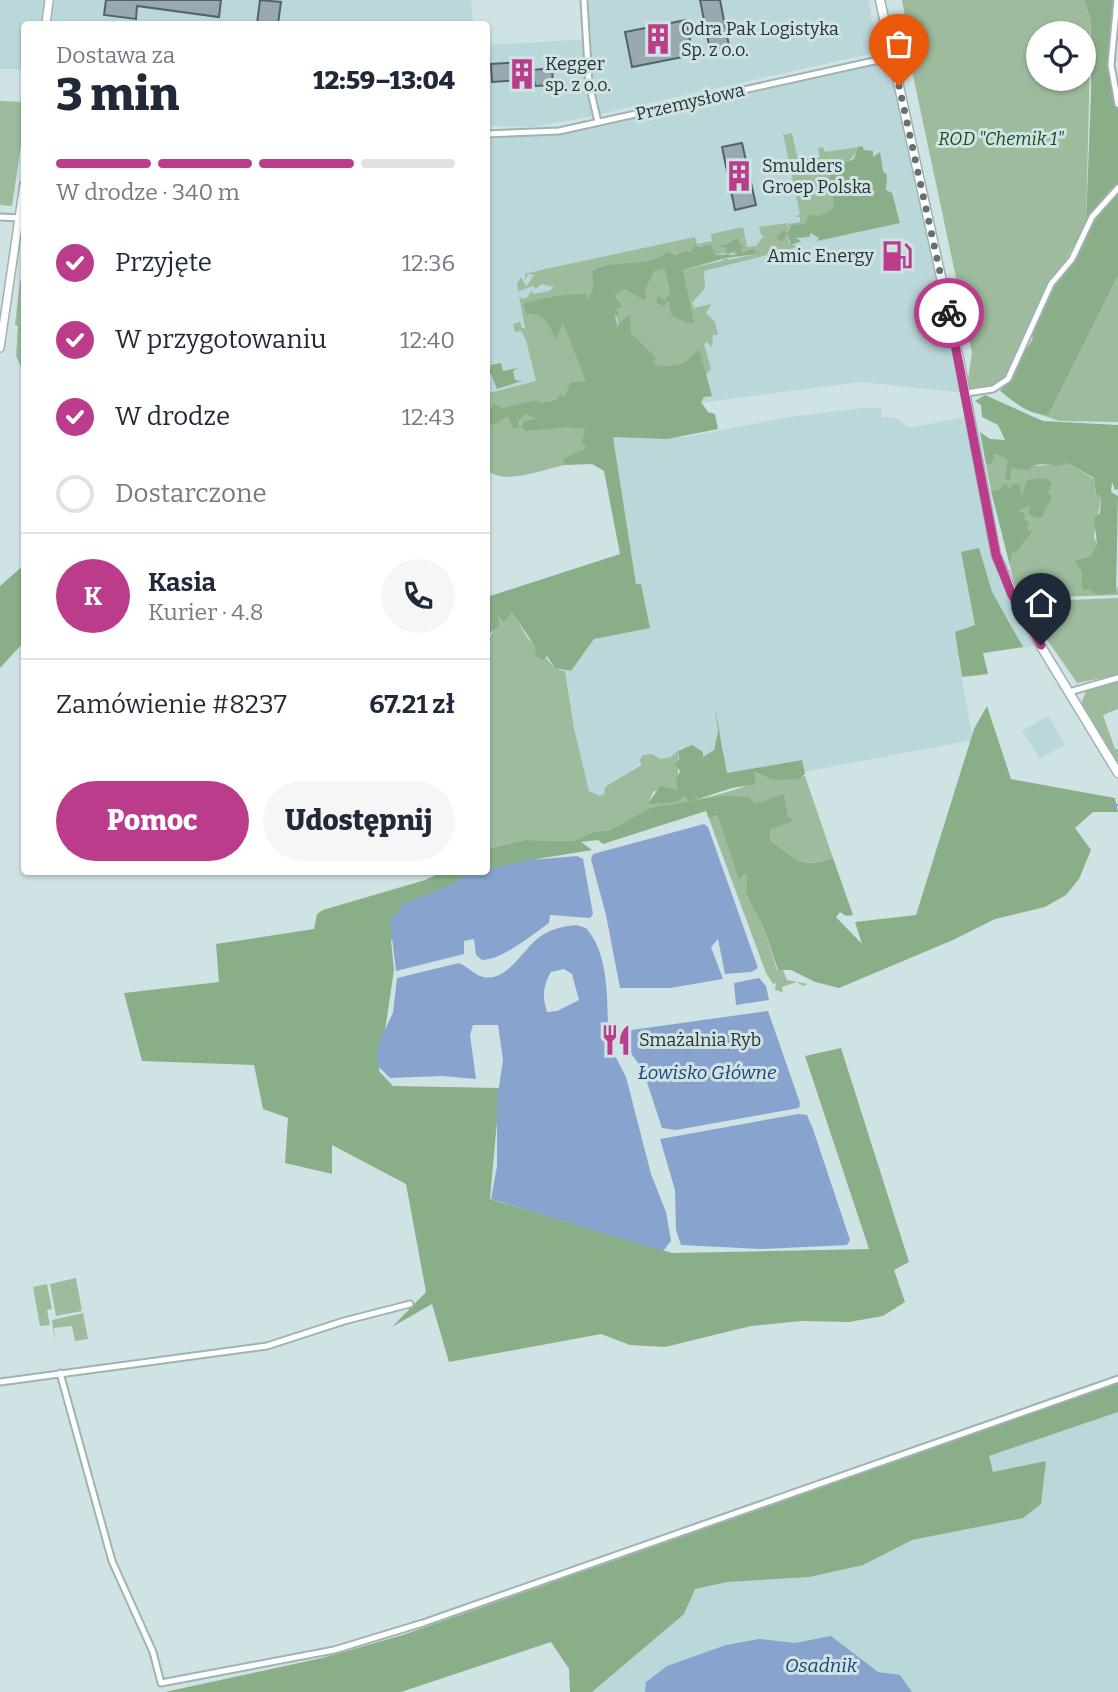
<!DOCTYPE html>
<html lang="pl">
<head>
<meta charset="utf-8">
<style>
	body { margin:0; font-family:Bitter,serif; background:#f6f6f7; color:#1f2937; height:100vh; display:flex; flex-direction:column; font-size:26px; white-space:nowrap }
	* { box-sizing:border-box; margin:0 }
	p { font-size:23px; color:#747a83 }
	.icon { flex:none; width:38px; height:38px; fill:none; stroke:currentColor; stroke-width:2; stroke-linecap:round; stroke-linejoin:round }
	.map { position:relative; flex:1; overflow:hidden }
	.details { position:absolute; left:21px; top:21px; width:469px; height:854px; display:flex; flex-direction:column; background:#fff; border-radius:7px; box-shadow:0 2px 5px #0004 }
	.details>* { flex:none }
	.buttons { position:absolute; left:1026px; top:21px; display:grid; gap:14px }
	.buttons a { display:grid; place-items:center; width:70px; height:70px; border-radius:50%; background:#fff; box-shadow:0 2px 5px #0004; font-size:35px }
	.pin { position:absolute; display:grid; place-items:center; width:60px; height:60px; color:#fff; margin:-72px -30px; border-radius:50% 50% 50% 0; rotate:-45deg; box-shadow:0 0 7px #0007 }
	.pin .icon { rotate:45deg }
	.courier { position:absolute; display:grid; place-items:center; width:70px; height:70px; margin:-35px; border:5px solid #ba3c8a; border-radius:50%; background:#fff; color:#222; box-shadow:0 2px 9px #0007 }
	.head em { font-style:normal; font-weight:800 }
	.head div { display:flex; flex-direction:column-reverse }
	.head { display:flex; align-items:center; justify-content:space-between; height:119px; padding:0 35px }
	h1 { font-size:46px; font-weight:800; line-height:52px }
	.bar { display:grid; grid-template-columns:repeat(4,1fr); gap:10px 7px; align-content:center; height:84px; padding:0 35px }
	.bar i { height:9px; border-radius:5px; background:#e0e1e3 }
	.bar .selected { background:#ba3c8a }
	.bar p { grid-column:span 4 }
	.line { display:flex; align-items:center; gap:18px; padding:0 35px; border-top:2px solid #e0e1e3 }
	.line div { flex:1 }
	.round { display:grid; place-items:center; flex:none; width:74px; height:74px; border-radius:37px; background:#f6f6f7 }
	ol { padding:0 35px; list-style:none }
	li { display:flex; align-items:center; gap:21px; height:77px }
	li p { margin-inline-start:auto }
	li .icon { padding:7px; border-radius:50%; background:#ba3c8a; color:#fff; stroke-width:4 }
	li:last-child { color:#747a83 }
	li i { width:38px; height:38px; border:4px solid #e0e1e3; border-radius:50% }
	.action { display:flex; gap:14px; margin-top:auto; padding:14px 35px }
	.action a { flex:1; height:80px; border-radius:42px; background:#ba3c8a; color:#fff; font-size:28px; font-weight:800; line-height:80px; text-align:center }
	.action a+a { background:#f6f6f7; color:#1f2937 }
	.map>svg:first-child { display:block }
</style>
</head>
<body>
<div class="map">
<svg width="1118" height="1692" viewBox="0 0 1118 1692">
	<rect width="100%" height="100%" fill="#cfe3e4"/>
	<!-- built -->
	<g fill="#bad7d9">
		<polygon points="0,0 471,0 473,24 24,24 24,69 0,69"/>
		<polygon points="589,0 868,0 879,52 583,118 534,127 487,126 486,45 591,39"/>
		<polygon points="892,57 966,393 861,382 599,416 487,423 487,134 537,134"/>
		<polygon points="863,408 881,408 882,417 896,418 909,428 970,416 996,555 1041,645 958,657 973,740 804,772 801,760 726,773 723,744 715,718 718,732 715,747 709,756 703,758 682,748 671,757 660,759 652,754 614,784 605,787 604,794 600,796 589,791 574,728 565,671 571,671 594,639 649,627 641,584 636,584 613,437 685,437 790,417"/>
		<polygon points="1048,716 1065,744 1040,759 1022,731"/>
		<polygon points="1118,1400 1118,1692 575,1692 679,1575"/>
	</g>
	<!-- green -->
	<g fill="#9ebb9d" fill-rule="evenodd">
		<path d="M902,0h182l7,20 -5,203 -57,104 -22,50 -12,10 -29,6 6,-40 -64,-301 3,-5zM1038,33h45v46h-45z"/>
		<polygon points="0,101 24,102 24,125 12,206 0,205"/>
		<path d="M782,129l2,6 8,-2 6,28 22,-4 -2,-9 5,-1 2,5 33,-5c-2,12 -19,21 -30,22l6,39 -15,8h-11l-1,7 -14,2 -6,6 2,13 10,3 -95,24 1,17 -13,15 2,5 17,-4 -5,9 9,9 3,13h-5l-1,12 -5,-5 -3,2 7,25 -6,6 -6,-25 -7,8 7,3 3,17 -16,19 9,13 -10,10 -3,-2 3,-8 -10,-4 -15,8 -25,-2 1,-9 19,1v-6l11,5 10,-6 -3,-4h-11l-5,-6 -10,-2 -8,9 5,-11 -7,-2 -1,-4 11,-2 9,-18 -25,-24 -2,-18 -10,8 1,9 -5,-22 7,-5 -7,-11 9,-5 21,12 2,-6 -3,-4 10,-21 10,-2 6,24 -5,8 -8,-3v7l8,2 3,-5 5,15 20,7 -10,-53 39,-9 3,-3 4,2 28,-6 -3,-6 -13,5 -3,-3 -2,5 -4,-2 -5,3 -3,-3 -8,2 -8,-11 -5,3 -8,-2 -5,7 -4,-2 -12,5 -7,-4c-20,19 -54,6 -75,20l1,16 -6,13 -1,-5c-22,-1 -41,2 -61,8l1,10c18,-1 24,12 30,26l7,-17 24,59 -17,1 -5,15 -4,-3 -4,6 -17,3 -4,-3 -34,8 -8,-5 -2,5 -5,-1 -1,-13 50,-13 -10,-41 -5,-9 -6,1 -2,-8 7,-2 2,6h3l-6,-33 3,4 5,-1 5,-8 1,4 16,-3 5,-4 -12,-3 -7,5 -2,-3 -14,5v3l-2,-10 4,-7 5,10 8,-12 -6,-1 -3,7v-7l16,-4 154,-33 2,7 15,-3 -1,-7 32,-7 4,20 9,-1 8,-10 -3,-1 -2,-8 28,-4v6l1,-5 12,-2v-5h-5l5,-3z"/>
		<polygon points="1118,276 1118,422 1059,421 1039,414 1049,414"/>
		<polygon points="24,278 24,373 16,356 18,326 15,325 20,280"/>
		<path d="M526,414l11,6 48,9 3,19 -26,11 3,6c-22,4 -59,21 -78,5v-47l12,-1 9,-5 10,10v-6z"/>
		<path d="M995,454l13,6 2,21 2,-13c11,-2 50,-3 55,-5l27,16 2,15 5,4 -7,39 3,7 -7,12 -16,5 8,11 -1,12 6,5 28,4 3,-8v10l-65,2 8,8 2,-4 6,-1 49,-2v77l-41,8c-15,-25 -82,-106 -64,-133 4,-7 14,-13 20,-19l-6,-2 -10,-18 12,-5 12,12 -30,-28 -20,1 -5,-27h6z"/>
		<path d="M512,611l15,26 28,31 10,3 9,57 15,63 11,5 4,-2 1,-7 36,-22 -1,-5 3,-5 9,-1 8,5 11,-2 7,-6v39l-6,1 -6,-4 -13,5 -4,11 47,-7 2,3c13,-2 50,-12 58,-18l-3,-9 19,8 33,-4 28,82c-32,12 -38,0 -63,-18l1,-11 17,-13 -4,-21 -29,9h-70l-34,4 -41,22 -16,2 -21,9 -48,-1 -38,9v-204l12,-29z"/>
		<polygon points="1118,682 1118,709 1103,715 1115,749 1118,749 1118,763 1081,704 1086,691"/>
		<polygon points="717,815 739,878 744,873 747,875 746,894 765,931 777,970 783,970 787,980 808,984 803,986 797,982 782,987 783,992 775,990 776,983 773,984 766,973 709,819"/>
		<polygon points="76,1278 82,1311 56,1316 50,1284"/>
		<polygon points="47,1284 52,1309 47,1310 50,1325 40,1326 33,1287"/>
		<polygon points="83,1313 88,1339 75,1341 72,1326 54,1328 55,1343 52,1320"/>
	</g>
	<!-- forest -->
	<g fill="#8aaf88">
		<path d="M1084,0h33l-6,65 7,39v83l-13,15h5l4,-9 4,1v82l-69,138c-19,3 -37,-14 -49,-23l11,-14 13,-32 4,2 5,-9 -4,-6 28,-55 16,-16 13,-38 5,-130v-73z"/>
		<polygon points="862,146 864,150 873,151 873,157 880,152 883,171 887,175 886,190 892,193 900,223 817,241 819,238 811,233 809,237 796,238 801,241 791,245 787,233 783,241 777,240 778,233 779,235 784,230 787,233 792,225 806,223 808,215 819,216 834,208 828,168 854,159 858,147"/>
		<path d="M735,239h4v6l4,-1 -2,9 13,-5 3,6 -32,4 -42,12 11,53h-6l-16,-7 -4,-15 -3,5 -8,-2v-8l8,4 5,-8 -6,-24 -10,3 -9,19 2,5 -2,6 -21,-12 -9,6 7,10 -6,5 3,4 -4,2 3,12 1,-5 11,-9 1,19 25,24 -2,7c20,5 32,1 45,-15l13,47 -8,1 -3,5 7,10 7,2 3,15 -51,10 -54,-2 23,147h5l9,44 -56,11 -23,32 -16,-3 -8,-12 -4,4 -8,-5 1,-7 -24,-36 -8,10 -6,-6 1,10 -8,6 -4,13v-48l133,-43 -16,-83 -12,-7 -27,1 -3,-6 25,-11 -5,-6 3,-13 -18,-2 -41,4 -4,-4 2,-6 12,-2 -10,-5 -8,7 1,6 -6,1 -5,-11 -15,8 -6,-1v-17l5,1 2,-5 8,5 34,-8 4,3 16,-3 5,-6 4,3 5,-15 16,-1 -23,-58 -7,17c-6,-14 -12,-28 -30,-26l-2,-11c21,-6 41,-9 62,-9l2,5 5,-12 -1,-16c21,-14 56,-1 75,-20l8,4 11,-5 4,2 5,-7 5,2 10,-3 6,11h20l1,-5 -10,3v-5l-9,-2 10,-2z"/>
		<polygon points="501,363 503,371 518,368 513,371 515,380 522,381 497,389 491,374 487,375 487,369 490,370 491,365"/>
		<path d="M985,395l58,26 75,4v64l-3,1 -3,-8 -1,10 7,4 -2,97 -19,2 -9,-6 -4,2 -3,-7 1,-12 -8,-11 16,-5 7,-12 -3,-26 6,-5 1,-15 -5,-4 -2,-16 -27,-15c-13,7 -26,-5 -39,7l-16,-2 -2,13 -5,-3 3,-18 -13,-6 -3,10h-6l-6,-32 10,7 15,1 -7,-15 -16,-8 -1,-12 -6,-4z"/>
		<polygon points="1044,478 1052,482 1048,492 1052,497 1041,518 1029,515 1029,506 1018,511 1025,514 1024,520 1029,522 1027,529 1033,531 1015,553 1012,551 1010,566 991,491 1001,489 1005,483 1011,489 1012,484 1019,484 1022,495 1027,480"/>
		<polygon points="979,548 992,592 1023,647 983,653 988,674 962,677 955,632 975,625 961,552"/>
		<polygon points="24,565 24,642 0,668 0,586"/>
		<path d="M987,706l24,73 104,19 3,14h-25l-18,16 16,22 -12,29 -13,16 -21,12 -50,12 -42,21 -114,48 -24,-6 -24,-12h-13l-13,-39 -19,-37 1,-19 -3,-1 -5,5 -22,-64 -8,4 -3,-8 -103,33 -5,-4 -17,2 11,8 -55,9 -146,81 3,30 -15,101 14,15 107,2 -10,111 182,54 197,-4 -64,-193 36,-8 68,214 -15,8 11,32 -22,14 -34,6 -48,-1 -50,5 -86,21 -35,-2 -29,-11 -152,28 -17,-58 -40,23 34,-35 -20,-108 -74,-39v29l-47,-11 3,-45 -25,-9 -9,-44 -112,-4 -18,-68 95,-11 -3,-38 98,-15 3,-15 6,-4 102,-30 17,-8h44l1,-23 38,-9 48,1 21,-9 16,-2 40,-22 72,-12 27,1 6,7 29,-10 4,22 5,5 -22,8 -1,11c25,18 31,30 63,18l20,57 -7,1 -6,-4 -4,5 26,27 -7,-22 61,-7 58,-186z"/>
		<polygon points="715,708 727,773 802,760 805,774 799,779 772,780 754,772 756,784 732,788 698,799 696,796 695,800 689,801 685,797 675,802 648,804 660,786 678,790 676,780 680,771 675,764 679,760 678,751 692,745 703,752 703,757 714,750 718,732"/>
		<polygon points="1118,1383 1118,1412 989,1456 993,1472 1046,1461 1041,1504 1023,1518 912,1540 863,1565 809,1577 727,1582 695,1589 684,1614 592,1692 570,1692 569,1669 551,1642 401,1692 165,1692 322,1658 403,1635"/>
	</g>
	<!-- water -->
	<g fill="#88a3ce" fill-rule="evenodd">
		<polygon points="704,824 708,827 758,968 751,972 725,974 718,939 711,947 723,979 670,988 620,988 606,915 591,859 593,854"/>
		<path d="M577,856l6,3 10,55 -3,4 -40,-3 -1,8c-17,12 -47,37 -67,37l-6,-5 -2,-16 -10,2v13l-68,17 -6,-50 14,-17 48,-20 18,-12h16l1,-3 44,-9z"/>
		<path d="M576,925l10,3c22,25 21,66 22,97l-6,5 24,47 25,97 15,38 5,29 -8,10 -172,-52 6,-33v-66l6,-40 -5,-35h-25l-3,10 6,44 -34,-3 -52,2 -13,-13v-19l16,-33 4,-35 62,-15c8,3 16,12 24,14 26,6 42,-33 61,-43 10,-6 22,-8 32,-9zM564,969l8,5 7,26 -22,11 -10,1c-5,-15 -4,-26 4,-40z"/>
		<polygon points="759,978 766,986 769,1000 736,1005 734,983"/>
		<polygon points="768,1011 800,1103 799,1108 676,1130 662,1128 643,1070 628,1049 624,1031"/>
		<polygon points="798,1114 807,1115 813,1129 850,1240 847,1245 761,1249 681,1245 676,1230 675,1190 660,1139"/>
		<polygon points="831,1636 878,1672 900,1675 912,1692 645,1692 646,1682 667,1666 726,1645 759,1639 795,1643"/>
	</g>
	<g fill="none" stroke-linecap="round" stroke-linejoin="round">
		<!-- stream -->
		<polyline stroke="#88a3ce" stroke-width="2" points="1112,807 1118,805"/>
	</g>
	<!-- building -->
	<g fill="#99a9b1" stroke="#54636b" stroke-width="2">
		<polygon points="106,0 221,0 219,17 137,6 136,19 104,15"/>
		<polygon points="260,0 281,2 278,24 257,24"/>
		<polygon points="700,0 720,0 729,46 710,50"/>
		<polygon points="686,20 693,55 632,67 625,32"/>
		<polygon points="533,61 533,70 552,68 553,85 535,86 534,79 492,82 491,64"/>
		<polygon points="742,143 756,205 735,210 722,147"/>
	</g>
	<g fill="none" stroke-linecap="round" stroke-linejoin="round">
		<defs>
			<g id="minor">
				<polyline points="584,0 589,84 598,122"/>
				<polyline points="1117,0 1111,65 1118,104"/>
				<polyline points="486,134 559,131 892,57"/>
				<polyline points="0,217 20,218"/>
				<polyline points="966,393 993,389 1008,379 1051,284 1072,259 1092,217 1118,188"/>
				<polyline points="1069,692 1118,678"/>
				<polyline points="60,1373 112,1561 153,1652 161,1683 334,1650 423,1623 1118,1379"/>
				<polyline points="0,1382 267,1346 344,1321 410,1304"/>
			</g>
			<g id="tertiary">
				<polyline points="46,24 49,0"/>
				<polyline points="0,348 24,184"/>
			</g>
			<polyline id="secondary" points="880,0 958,354 996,555 1025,620 1118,773"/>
		</defs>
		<!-- minor casing -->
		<use href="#minor" stroke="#9fb2b4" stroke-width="9"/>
		<!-- tertiary casing -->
		<use href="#tertiary" stroke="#9fb2b4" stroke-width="10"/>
		<!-- secondary casing -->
		<use href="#secondary" stroke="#9fb2b4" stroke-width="11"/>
		<!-- minor -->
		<use href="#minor" stroke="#fff" stroke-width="5"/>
		<!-- tertiary -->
		<use href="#tertiary" stroke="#fff" stroke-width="7"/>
		<!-- secondary -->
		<use href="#secondary" stroke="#fff" stroke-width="8"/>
	</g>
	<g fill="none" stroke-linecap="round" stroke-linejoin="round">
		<!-- done -->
		<polyline stroke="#647071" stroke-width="7" stroke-dasharray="0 12.6" points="899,86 949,313"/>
		<!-- route -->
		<polyline stroke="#ba3c8a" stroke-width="9" points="949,313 996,555 1012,595 1041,645"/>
	</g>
	<!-- icons -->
	<defs>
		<symbol id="building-bare" viewBox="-9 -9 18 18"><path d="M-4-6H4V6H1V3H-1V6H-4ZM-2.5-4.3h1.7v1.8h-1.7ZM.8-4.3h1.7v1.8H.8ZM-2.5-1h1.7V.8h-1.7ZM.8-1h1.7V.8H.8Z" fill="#ba3c8a" stroke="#cfe3e4" stroke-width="2.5" paint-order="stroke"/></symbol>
		<symbol id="fuel-bare" viewBox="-9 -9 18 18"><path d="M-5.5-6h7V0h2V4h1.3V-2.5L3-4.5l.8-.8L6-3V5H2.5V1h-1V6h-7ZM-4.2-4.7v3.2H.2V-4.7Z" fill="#ba3c8a" stroke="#cfe3e4" stroke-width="2.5" paint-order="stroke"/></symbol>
		<symbol id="restaurant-bare" viewBox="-9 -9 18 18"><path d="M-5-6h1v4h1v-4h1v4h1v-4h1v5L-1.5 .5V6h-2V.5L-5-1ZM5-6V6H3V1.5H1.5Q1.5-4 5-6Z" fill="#ba3c8a" stroke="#cfe3e4" stroke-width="2.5" paint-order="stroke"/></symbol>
	</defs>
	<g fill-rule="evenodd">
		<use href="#building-bare" x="636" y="17" width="44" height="44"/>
		<use href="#building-bare" x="500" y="52" width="44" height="44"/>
		<use href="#building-bare" x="717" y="154" width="44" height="44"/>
		<use href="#fuel-bare" x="875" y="234" width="44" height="44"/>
		<use href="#restaurant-bare" x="594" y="1018" width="44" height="44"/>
	</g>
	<g text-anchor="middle" stroke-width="6" stroke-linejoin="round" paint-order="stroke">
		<!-- poi labels -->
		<g font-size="18" fill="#2a3233" stroke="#cfe3e4" text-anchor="start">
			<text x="681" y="35">Odra Pak Logistyka<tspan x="681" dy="21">Sp. z o.o.</tspan></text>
			<text x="545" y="70">Kegger<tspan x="545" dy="21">sp. z o.o.</tspan></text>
			<text x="762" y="172">Smulders<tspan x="762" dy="21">Groep Polska</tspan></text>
			<text x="874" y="262" text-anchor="end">Amic Energy</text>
			<text x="639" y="1046">Smażalnia Ryb</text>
		</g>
		<!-- street labels -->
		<g font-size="18" fill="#2a3233" stroke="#cfe3e4">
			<text transform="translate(690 102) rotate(-13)" y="6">Przemysłowa</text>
		</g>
		<!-- park labels -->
		<g font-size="18" font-style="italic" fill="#184e19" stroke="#cfe3e4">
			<text x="1001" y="145">ROD "Chemik 1"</text>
		</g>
		<!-- water labels -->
		<g font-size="19" font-style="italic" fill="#1f4177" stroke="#cfe3e4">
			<text x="707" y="1079">Łowisko Główne</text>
			<text x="821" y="1672">Osadnik</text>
		</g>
	</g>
</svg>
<div class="buttons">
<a><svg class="icon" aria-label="locate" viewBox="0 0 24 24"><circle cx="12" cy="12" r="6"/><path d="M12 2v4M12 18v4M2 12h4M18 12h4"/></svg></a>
</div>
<div class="pin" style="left:899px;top:86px;background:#ea580c"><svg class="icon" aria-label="bag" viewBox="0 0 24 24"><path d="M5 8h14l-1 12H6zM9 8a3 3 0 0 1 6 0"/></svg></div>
<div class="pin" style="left:1041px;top:645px;background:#1f2937"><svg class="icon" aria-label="home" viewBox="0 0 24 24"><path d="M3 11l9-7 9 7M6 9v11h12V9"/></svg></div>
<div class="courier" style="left:949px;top:313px"><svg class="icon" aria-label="bike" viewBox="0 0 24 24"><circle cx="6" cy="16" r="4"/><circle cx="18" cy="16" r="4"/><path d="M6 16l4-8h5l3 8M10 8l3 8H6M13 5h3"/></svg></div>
<section class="details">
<div class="head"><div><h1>3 min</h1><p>Dostawa za</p></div><em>12:59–13:04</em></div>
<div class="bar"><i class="selected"></i><i class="selected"></i><i class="selected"></i><i></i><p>W drodze · 340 m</p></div>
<ol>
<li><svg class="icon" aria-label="check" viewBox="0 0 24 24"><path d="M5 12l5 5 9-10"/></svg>Przyjęte<p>12:36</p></li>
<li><svg class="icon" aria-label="check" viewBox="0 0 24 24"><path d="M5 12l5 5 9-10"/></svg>W przygotowaniu<p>12:40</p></li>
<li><svg class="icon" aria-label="check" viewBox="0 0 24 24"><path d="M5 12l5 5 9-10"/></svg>W drodze<p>12:43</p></li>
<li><i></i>Dostarczone</li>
</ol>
<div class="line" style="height:126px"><b class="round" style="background:#ba3c8a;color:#fff">K</b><div><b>Kasia</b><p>Kurier · 4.8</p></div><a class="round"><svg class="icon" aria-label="phone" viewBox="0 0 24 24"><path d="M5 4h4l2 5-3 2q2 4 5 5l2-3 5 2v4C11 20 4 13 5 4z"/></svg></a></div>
<div class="line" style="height:91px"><div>Zamówienie #8237</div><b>67.21 zł</b></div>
<div class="action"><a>Pomoc</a><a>Udostępnij</a></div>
</section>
</div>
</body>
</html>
